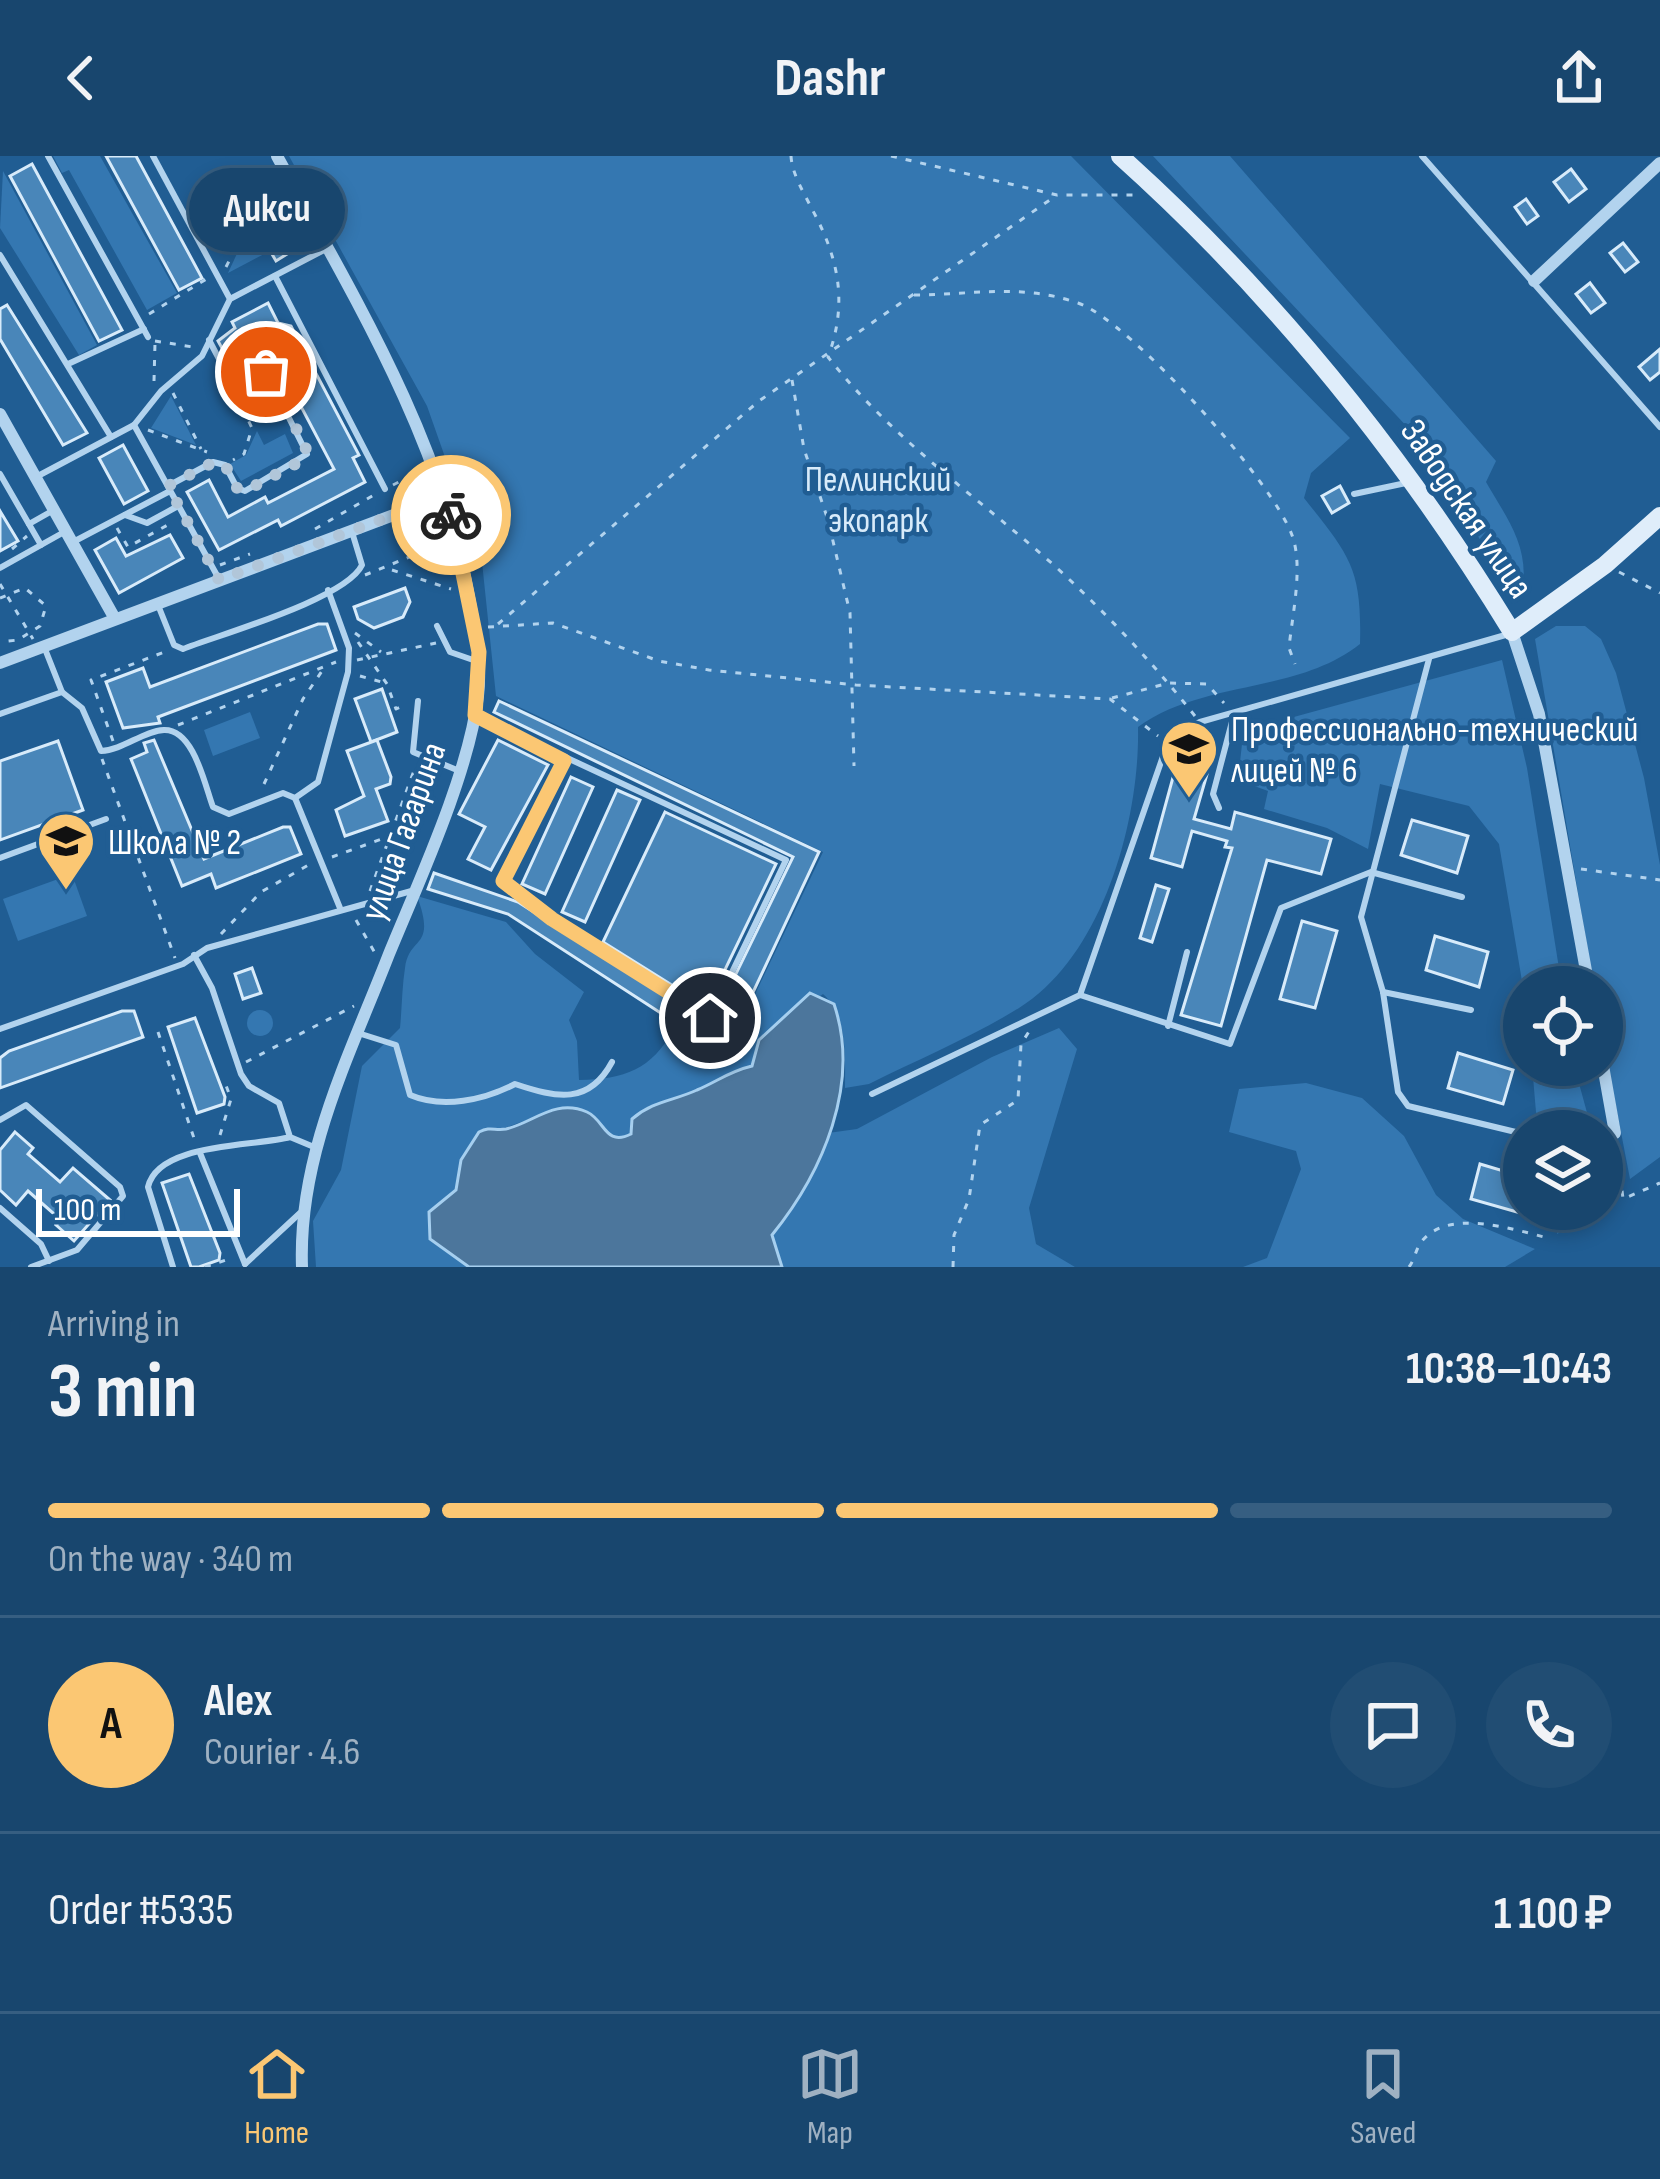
<!DOCTYPE html>
<html lang="en">
<head>
<meta charset="utf-8">
<style>
	body { margin:0; font-family:"Sofia Sans Condensed",sans-serif; background:#214d73; color:#f1f3f6; height:100vh; display:flex; flex-direction:column; font-size:45px; white-space:nowrap }
	* { box-sizing:border-box; margin:0 }
	p { font-size:39px; color:#9fb1c2 }
	.icon { flex:none; width:66px; height:66px; fill:none; stroke:currentColor; stroke-width:2; stroke-linecap:round; stroke-linejoin:round }
	.map { position:relative; height:1111px; overflow:hidden }
	.details { display:flex; flex-direction:column; background:#18466e; flex:1 }
	.details>* { flex:none }
	.tools { position:absolute; left:1503px; top:810px; display:grid; gap:24px }
	.tools a { display:grid; place-items:center; width:120px; height:120px; border-radius:50%; background:#18466e; box-shadow:0 6px 18px #0003,0 0 0 3px #365e81; font-size:60px }
	.scale { position:absolute; left:36px; bottom:30px; width:204px; box-sizing:border-box; padding-left:12px; border:6px solid #fff; border-top:0; font-size:33px; line-height:42px; white-space:nowrap; color:#fff; -webkit-text-stroke:9px #205d93; paint-order:stroke }
	.pin { position:absolute; display:grid; place-items:center; width:102px; height:102px; color:#fff; margin:-51px; border:6px solid #fff; border-radius:50%; box-shadow:0 3px 12px #0007 }
	.courier { position:absolute; display:grid; place-items:center; width:120px; height:120px; margin:-60px; border:9px solid #fbc773; border-radius:50%; background:#fff; color:#222; box-shadow:0 3px 15px #0007 }
	.bubble { position:absolute; height:84px; border-radius:42px; background:#18466e; box-shadow:0 6px 18px #0003,0 0 0 3px #365e81; font-size:39px; font-weight:700; line-height:84px; text-align:center }
	.overview em { font-style:normal; font-weight:700 }
	.overview div { display:flex; flex-direction:column-reverse }
	.overview { display:flex; align-items:center; justify-content:space-between; height:204px; padding:0 48px }
	h1 { font-size:78px; font-weight:700; line-height:90px }
	.bar { display:grid; grid-template-columns:repeat(4,1fr); gap:18px 12px; align-content:center; height:144px; padding:0 48px }
	.bar i { height:15px; border-radius:9px; background:#365e81 }
	.bar .selected { background:#fbc773 }
	.bar p { grid-column:span 4 }
	.line { display:flex; align-items:center; gap:30px; padding:0 48px; border-top:3px solid #365e81 }
	.line div { flex:1 }
	.round { display:grid; place-items:center; flex:none; width:126px; height:126px; border-radius:63px; background:#214d73 }
	header { display:flex; justify-content:space-between; align-items:center; height:156px; padding:0 48px; background:#18466e; font-size:54px; font-weight:700 }
	.tabs { display:flex; justify-content:space-around; align-items:center; height:168px; border-top:3px solid #365e81; background:#18466e; font-size:33px; color:#9fb1c2 }
	.tabs a { display:grid; justify-items:center; gap:6px }
	.tabs .selected { color:#fbc773 }
	.map>svg:first-child { display:block }
</style>
</head>
<body>
<header><svg class="icon" aria-label="back" viewBox="0 0 24 24"><path d="M15 5l-7 7 7 7"/></svg>Dashr<svg class="icon" aria-label="share" viewBox="0 0 24 24"><path d="M12 15V3M7 8l5-5 5 5M5 13v7h14v-7"/></svg></header>
<div class="map">
<svg width="1660" height="1111" viewBox="0 0 1660 1111">
	<rect width="100%" height="100%" fill="#205d93"/>
	<!-- green -->
	<g fill="#3477b1">
		<polygon points="53,0 100,0 177,137 147,154 69,14 62,17"/>
		<path d="M289,0h782l279,282 -39,35 -7,25c46,58 58,70 56,146 -63,50 -157,36 -222,83 2,93 -35,229 -119,281 -47,29 -100,51 -150,76l-24,4c0,-32 3,-71 -22,-94l-52,36 -14,17 -5,19c-22,5 -34,15 -55,24 -24,11 -43,11 -64,29l-2,16c-19,8 -29,-5 -39,-21l-38,-4 -80,29 -13,21 -5,30 -27,22 1,27 39,28h-153l-3,-46 28,-51 21,-104 38,-38c2,-20 2,-41 5,-60 4,-33 32,-18 12,-72l89,26 29,32 49,38 -15,28 8,21 2,39c46,-1 72,-10 95,-51l51,28 98,-205 -327,-156 -14,-134 -55,-156z"/>
		<path d="M1153,0h77l266,305 -10,21c20,35 42,62 37,103l-11,5 -100,-158z"/>
		<polygon points="3,15 97,189 79,199 0,72"/>
		<polygon points="273,20 296,63 258,78 268,96 228,117"/>
		<polygon points="219,22 242,63 222,73 200,32"/>
		<polygon points="256,222 267,225 276,242 270,245 265,238 245,249 236,232"/>
		<polygon points="171,240 196,289 151,272"/>
		<polygon points="257,275 264,289 285,278 293,297 241,325 230,308 246,299"/>
		<polygon points="1556,470 1585,470 1601,483 1616,517 1644,622 1660,709 1660,1001 1630,1023 1602,878 1602,831 1594,831 1535,483"/>
		<polygon points="1502,504 1527,612 1562,831 1524,831 1524,837 1499,688 1469,650 1380,628 1368,693 1327,672 1264,653 1268,635 1238,624 1242,588 1250,573"/>
		<polygon points="250,556 260,582 213,600 204,574"/>
		<polygon points="72,718 87,760 18,785 3,743"/>
		<circle cx="260" cy="867" r="13"/>
		<polygon points="1059,872 1077,893 1029,1052 1036,1088 1075,1111 782,1111 772,1080 828,977 857,973 992,901"/>
		<polygon points="1532,909 1574,909 1592,975 1544,975 1536,956"/>
		<polygon points="1306,927 1362,942 1404,980 1436,1039 1463,1063 1535,1093 1505,1111 1243,1111 1267,1102 1301,1013 1296,995 1229,976 1239,933"/>
		<polygon points="1557,1053 1597,1053 1557,1078"/>
	</g>
	<!-- water -->
	<path fill="#4c769c" stroke="#a6cfef" stroke-width="3" d="M810,837l24,11c27,80 -11,168 -62,231l10,32h-313l-39,-28 -1,-27 27,-22 5,-30 18,-28c12,-6 15,-1 27,-3 27,-6 49,-31 81,-17 18,8 18,35 44,22l1,-15c21,-18 41,-18 65,-29 21,-9 33,-19 55,-24l7,-26z"/>
	<!-- building -->
	<g fill="#4986b9" stroke="#d8ebfa" stroke-width="3">
		<polygon points="106,0 136,0 202,122 179,134"/>
		<polygon points="32,8 122,174 99,185 10,20"/>
		<polygon points="1571,13 1586,33 1569,46 1554,26"/>
		<polygon points="1526,43 1538,60 1527,68 1515,51"/>
		<polygon points="292,70 303,88 276,105 265,86"/>
		<polygon points="1623,87 1638,106 1625,116 1610,97"/>
		<polygon points="1590,127 1605,147 1591,157 1576,138"/>
		<polygon points="268,147 278,167 291,170 359,299 353,302 365,326 281,370 278,364 219,394 187,336 209,324 228,361 265,341 268,347 334,313 267,186 229,205 218,185 235,172 232,166"/>
		<polygon points="7,149 87,277 63,289 0,183 0,153"/>
		<polygon points="1660,193 1660,216 1650,224 1639,211"/>
		<polygon points="123,289 148,335 124,348 99,302"/>
		<polygon points="1340,330 1349,347 1332,357 1322,340"/>
		<polygon points="0,355 18,385 0,395"/>
		<polygon points="170,379 183,402 119,437 95,394 116,382 126,400"/>
		<polygon points="405,432 410,446 403,461 374,472 358,463 354,451"/>
		<polygon points="318,468 327,468 336,494 158,561 160,567 123,572 106,526 143,512 150,531"/>
		<polygon points="382,533 397,576 371,586 355,543"/>
		<polygon points="499,545 819,696 724,898 508,758 428,733 434,717 518,746 711,869 793,701 494,556"/>
		<polygon points="154,584 204,703 283,671 290,671 301,698 216,732 211,718 182,730 131,603 147,596 144,587"/>
		<polygon points="377,584 391,621 390,628 376,633 388,665 345,680 336,654 364,640 347,595"/>
		<polygon points="498,584 548,609 491,714 468,703 485,671 459,658"/>
		<polygon points="58,585 83,654 0,684 0,605"/>
		<polygon points="1181,592 1212,601 1194,663 1231,673 1235,656 1331,683 1321,718 1267,704 1221,870 1181,859 1232,692 1225,691 1227,685 1192,675 1182,711 1151,702"/>
		<polygon points="571,621 593,631 545,738 522,728"/>
		<polygon points="617,634 640,644 585,766 562,756"/>
		<polygon points="665,656 776,708 707,851 603,786"/>
		<polygon points="1412,664 1468,680 1457,717 1401,699"/>
		<polygon points="1156,729 1169,733 1152,786 1140,782"/>
		<polygon points="1302,765 1337,775 1315,852 1280,843"/>
		<polygon points="1435,780 1488,796 1479,831 1426,814"/>
		<polygon points="252,812 261,837 243,843 235,818"/>
		<polygon points="122,855 134,855 143,881 0,932 0,902 9,895"/>
		<polygon points="195,862 225,941 224,948 197,957 168,871"/>
		<polygon points="1458,897 1513,914 1503,948 1448,932"/>
		<polygon points="15,976 33,992 28,998 60,1026 73,1012 110,1044 74,1085 56,1069 61,1064 28,1035 16,1049 0,1034 0,994"/>
		<polygon points="1480,1008 1524,1021 1524,1058 1471,1043"/>
		<polygon points="189,1018 220,1097 219,1104 199,1111 191,1111 162,1027"/>
	</g>
	<g fill="none" stroke-linecap="round" stroke-linejoin="round">
		<!-- path -->
		<g stroke="#b2d3ee" stroke-width="3" stroke-dasharray="6 9" stroke-linecap="butt">
			<path d="M791,0c1,18 13,37 21,53 27,50 36,94 16,148 65,83 151,141 229,211 50,46 96,95 138,148"/>
			<polyline points="891,0 1057,39 1136,39"/>
			<polyline points="226,111 273,18"/>
			<path d="M914,139c57,0 107,-12 164,8 52,18 198,181 215,235 10,31 -1,78 -4,110l6,16"/>
			<polyline points="149,158 208,122"/>
			<polyline points="155,185 193,191"/>
			<polyline points="792,224 804,293 828,364 850,457 854,610"/>
			<polyline points="154,225 155,187"/>
			<polyline points="229,225 252,272 244,298 233,304"/>
			<polyline points="173,237 201,293"/>
			<polyline points="249,263 272,251"/>
			<polyline points="148,274 207,296"/>
			<polyline points="393,329 422,314"/>
			<polyline points="117,372 128,391 173,366"/>
			<polyline points="315,373 374,339"/>
			<polyline points="12,393 27,380"/>
			<polyline points="220,409 250,398"/>
			<polyline points="392,414 451,433"/>
			<polyline points="1619,416 1660,437"/>
			<polyline points="365,419 444,387"/>
			<polyline points="0,428 33,483"/>
			<polyline points="0,442 25,432 46,450 40,470 18,484 0,486"/>
			<polyline points="498,468 759,245 1057,39"/>
			<polyline points="488,471 553,467 659,505 709,514 856,529 1110,543 1158,580"/>
			<polyline points="355,477 381,496"/>
			<polyline points="358,486 387,528 396,553 405,549"/>
			<polyline points="357,504 436,487"/>
			<polyline points="360,520 385,527"/>
			<polyline points="1112,542 1169,527 1207,528 1224,547"/>
			<polyline points="178,569 336,506"/>
			<polyline points="113,585 91,524 167,495"/>
			<polyline points="102,603 175,802"/>
			<polyline points="264,628 303,543 324,512"/>
			<polyline points="332,701 390,680"/>
			<polyline points="1581,713 1660,724"/>
			<polyline points="370,735 416,609"/>
			<polyline points="356,764 375,797"/>
			<polyline points="221,778 261,736 312,707"/>
			<polyline points="158,876 196,988"/>
			<polyline points="246,906 354,850"/>
			<polyline points="220,979 231,943 224,924"/>
			<polyline points="1617,990 1623,1043 1660,1027"/>
			<polyline points="205,1111 232,1102"/>
			<polyline points="953,1111 954,1079 969,1043 980,969 1018,944 1021,888 1030,874"/>
			<path d="M1409,1111c6,-8 7,-19 13,-26 26,-32 87,-13 122,-4l8,-28"/>
		</g>
		<!-- lane -->
		<g stroke="#b2d3ee" stroke-width="6">
			<polyline points="48,0 148,181"/>
			<polyline points="153,0 230,143"/>
			<polyline points="1422,0 1660,271"/>
			<polyline points="0,99 111,281"/>
			<polyline points="275,120 385,333"/>
			<polyline points="68,208 144,173"/>
			<polyline points="134,269 219,423"/>
			<polyline points="0,318 41,389"/>
			<polyline points="36,321 134,269 161,235 202,200 230,143 326,93"/>
			<polyline points="168,330 213,306 225,309 237,332 245,335 307,298 266,216 260,210 227,218 209,184"/>
			<polyline points="1354,338 1406,327"/>
			<polyline points="125,359 147,367 178,350"/>
			<polyline points="29,368 52,355"/>
			<polyline points="73,386 170,335"/>
			<polyline points="0,412 66,375"/>
			<path d="M158,449l16,40 9,4c38,-15 163,-50 179,-84l-10,-33"/>
			<polyline points="437,470 450,496 479,506"/>
			<path d="M45,493l17,43 20,16 19,43c22,-1 42,-20 63,-21 30,-1 41,56 49,77l16,7 54,-21 12,5 23,-16 30,-110 1,-24 -21,-58"/>
			<polyline points="1429,503 1361,761 1383,836 1398,936 1408,950 1524,978"/>
			<polyline points="418,545 413,596 457,614"/>
			<polyline points="0,558 62,536"/>
			<polyline points="475,559 786,704 710,862 552,763 503,725 564,605"/>
			<polyline points="295,642 340,752"/>
			<polyline points="1219,652 1213,638 1234,558"/>
			<polyline points="0,702 106,663"/>
			<polyline points="194,799 212,832 241,918 249,930 279,947 290,981 314,991"/>
			<polyline points="1383,836 1471,854"/>
			<polyline points="1080,839 1230,888 1281,752 1371,716 1462,741"/>
			<polyline points="1168,870 1187,796"/>
			<polyline points="0,873 183,808 207,792 415,734"/>
			<path d="M358,877l38,12 14,50c33,14 74,5 105,-11 42,14 74,21 97,-22"/>
			<polyline points="872,938 1080,839 1169,583 1200,566 1509,478"/>
			<polyline points="0,964 26,949 120,1031 123,1040 77,1094 31,1111"/>
			<polyline points="200,997 245,1108"/>
			<polyline points="0,1052 41,1088 49,1105"/>
			<polyline points="245,1108 300,1057"/>
			<path d="M173,1111l-25,-80c10,-45 107,-40 142,-50"/>
		</g>
		<!-- street -->
		<g stroke="#b2d3ee" stroke-width="12">
			<path d="M277,0c77,141 163,281 192,441 6,33 13,65 9,99 -9,77 -59,185 -89,258 -40,103 -91,201 -87,313"/>
			<polyline points="1534,125 1660,7"/>
			<polyline points="0,258 114,461"/>
			<polyline points="1512,476 1539,558 1589,831"/>
			<polyline points="0,507 407,354 448,345"/>
			<polyline points="1602,904 1615,977"/>
		</g>
		<!-- secondary -->
		<path stroke="#dfedfa" stroke-width="18" d="M1120,0c154,138 284,300 392,476l93,-67 55,-49"/>
	</g>
	<g fill="none" stroke-linecap="round" stroke-linejoin="round">
		<!-- done -->
		<polyline stroke="#b1c6d9" stroke-width="12" stroke-dasharray="0 21.6" points="266,216 306,291 303,304 245,335 237,332 225,309 214,306 168,330 219,424 407,354 448,345 451,359"/>
		<!-- route -->
		<polyline stroke="#fbc773" stroke-width="15" points="451,359 479,496 475,559 564,605 503,725 552,763 710,862"/>
	</g>
	<!-- icons -->
	<defs>
		<symbol id="university-pin" viewBox="-11 -11 22 30"><path d="M0 17L-7.5 6A9.5 9.5 0 1 1 7.5 6Z" fill="#fbc773" stroke="#205d93"/><path d="M0-5L7-2L0 1L-7-2ZM-4 1L0 2.5L4 1V4Q0 6-4 4Z" fill="#111"/></symbol>
		<symbol id="school-pin" viewBox="-11 -11 22 30"><path d="M0 17L-7.5 6A9.5 9.5 0 1 1 7.5 6Z" fill="#fbc773" stroke="#205d93"/><path d="M0-5L7-2L0 1L-7-2ZM-4 1L0 2.5L4 1V4Q0 6-4 4Z" fill="#111"/></symbol>
	</defs>
	<g fill-rule="evenodd">
		<use href="#university-pin" x="1156" y="560" width="66" height="90"/>
		<use href="#school-pin" x="33" y="652" width="66" height="90"/>
	</g>
	<g text-anchor="middle" stroke-width="9" stroke-linejoin="round" paint-order="stroke">
		<!-- park labels -->
		<g font-size="36" fill="#d8ebfa" stroke="#205d93">
			<text x="878" y="335">Пеллинский<tspan x="878" dy="41">экопарк</tspan></text>
		</g>
		<!-- street labels -->
		<g font-size="36" fill="#fff" stroke="#205d93">
			<text transform="translate(1468 352) rotate(56)" y="13">Заводская улица</text>
			<text transform="translate(402 675) rotate(-70)" y="13">улица Гагарина</text>
		</g>
		<!-- poi labels -->
		<g font-size="36" fill="#fff" stroke="#205d93" text-anchor="start">
			<text x="1231" y="585">Профессионально-технический<tspan x="1231" dy="41">лицей № 6</tspan></text>
			<text x="108" y="698">Школа № 2</text>
		</g>
	</g>
</svg>
<div class="tools">
<a><svg class="icon" aria-label="locate" viewBox="0 0 24 24"><circle cx="12" cy="12" r="6"/><path d="M12 2v4M12 18v4M2 12h4M18 12h4"/></svg></a>
<a><svg class="icon" aria-label="layers" viewBox="0 0 24 24"><path d="M12 4l9 5-9 5-9-5zM3 14l9 5 9-5"/></svg></a>
</div>
<div class="scale">100 m</div>
<div class="pin" style="left:266px;top:216px;background:#ea580c"><svg class="icon" aria-label="bag" viewBox="0 0 24 24"><path d="M5 8h14l-1 12H6zM9 8a3 3 0 0 1 6 0"/></svg></div>
<div class="pin" style="left:710px;top:862px;background:#1f2937"><svg class="icon" aria-label="home" viewBox="0 0 24 24"><path d="M3 11l9-7 9 7M6 9v11h12V9"/></svg></div>
<div class="courier" style="left:451px;top:359px"><svg class="icon" aria-label="bike" viewBox="0 0 24 24"><circle cx="6" cy="16" r="4"/><circle cx="18" cy="16" r="4"/><path d="M6 16l4-8h5l3 8M10 8l3 8H6M13 5h3"/></svg></div>
<div class="bubble" style="left:189px;top:12px;width:156px">Дикси</div>
</div>
<section class="details">
<div class="overview"><div><h1>3 min</h1><p>Arriving in</p></div><em>10:38–10:43</em></div>
<div class="bar"><i class="selected"></i><i class="selected"></i><i class="selected"></i><i></i><p>On the way · 340 m</p></div>
<div class="line" style="height:216px"><b class="round" style="background:#fbc773;color:#111">A</b><div><b>Alex</b><p>Courier · 4.6</p></div><a class="round"><svg class="icon" aria-label="chat" viewBox="0 0 24 24"><path d="M4 5h16v11H9l-5 4z"/></svg></a><a class="round"><svg class="icon" aria-label="phone" viewBox="0 0 24 24"><path d="M5 4h4l2 5-3 2q2 4 5 5l2-3 5 2v4C11 20 4 13 5 4z"/></svg></a></div>
<div class="line" style="height:156px"><div>Order #5335</div><b>1 100 ₽</b></div>
</section>
<nav class="tabs">
<a class="selected"><svg class="icon" aria-label="home" viewBox="0 0 24 24"><path d="M3 11l9-7 9 7M6 9v11h12V9"/></svg>Home</a>
<a><svg class="icon" aria-label="map" viewBox="0 0 24 24"><path d="M3 6l6-2 6 2 6-2v14l-6 2-6-2-6 2zM9 4v14M15 6v14"/></svg>Map</a>
<a><svg class="icon" aria-label="saved" viewBox="0 0 24 24"><path d="M7 4h10v16l-5-4-5 4z"/></svg>Saved</a>
</nav>
</body>
</html>
